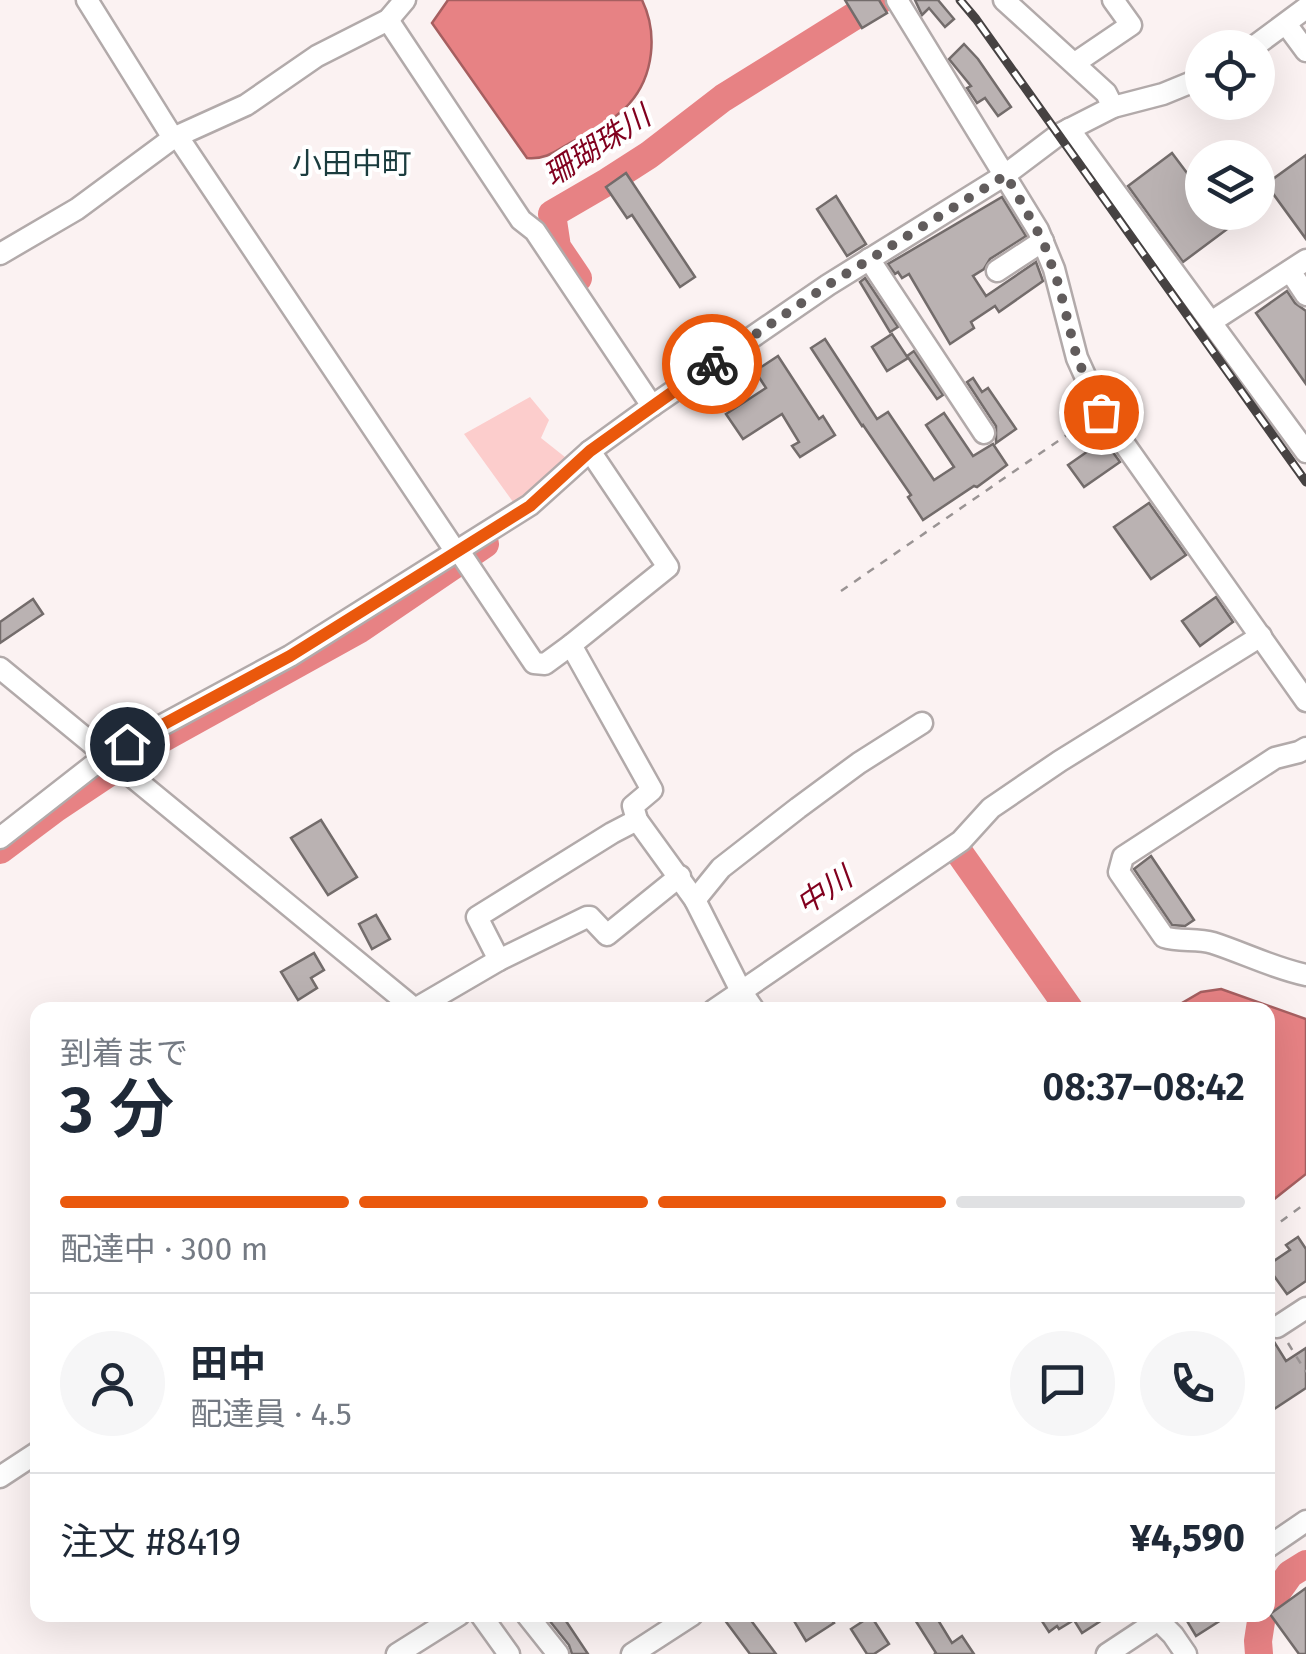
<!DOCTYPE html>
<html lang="ja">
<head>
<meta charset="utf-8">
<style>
	body { margin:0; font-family:"Fira Sans","Noto Sans JP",sans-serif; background:#f6f6f7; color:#1f2937; height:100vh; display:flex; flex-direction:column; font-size:38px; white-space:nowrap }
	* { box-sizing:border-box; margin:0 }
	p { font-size:32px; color:#747a83 }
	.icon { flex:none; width:55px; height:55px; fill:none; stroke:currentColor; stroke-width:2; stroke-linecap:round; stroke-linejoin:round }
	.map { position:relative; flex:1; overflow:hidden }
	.side { position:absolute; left:30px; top:1002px; width:1245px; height:620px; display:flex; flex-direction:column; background:#fff; border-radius:20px; box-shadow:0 10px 40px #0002 }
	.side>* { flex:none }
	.buttons { position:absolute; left:1185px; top:30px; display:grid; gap:20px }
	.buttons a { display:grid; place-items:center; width:90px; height:90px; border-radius:50%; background:#fff; box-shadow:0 10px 40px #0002; font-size:50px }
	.pin { position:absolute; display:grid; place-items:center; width:85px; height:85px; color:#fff; margin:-42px; border:5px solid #fff; border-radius:50%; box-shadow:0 2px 10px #0007 }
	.courier { position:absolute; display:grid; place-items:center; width:100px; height:100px; margin:-50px; border:8px solid #ea580c; border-radius:50%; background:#fff; color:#222; box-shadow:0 2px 12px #0007 }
	.summary em { font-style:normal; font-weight:600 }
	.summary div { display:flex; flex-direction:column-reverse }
	.summary { display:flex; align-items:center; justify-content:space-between; height:170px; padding:0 30px }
	h1 { font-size:65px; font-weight:600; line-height:75px }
	.bar { display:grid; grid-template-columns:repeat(4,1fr); gap:15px 10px; align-content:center; height:120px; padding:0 30px }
	.bar i { height:12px; border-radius:8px; background:#e0e1e3 }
	.bar .current { background:#ea580c }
	.bar p { grid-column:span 4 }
	.line { display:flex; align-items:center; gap:25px; padding:0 30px; border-top:2px solid #e0e1e3 }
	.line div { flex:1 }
	.round { display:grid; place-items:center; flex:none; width:105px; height:105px; border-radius:52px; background:#f6f6f7 }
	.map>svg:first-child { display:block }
</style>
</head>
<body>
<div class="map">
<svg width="1306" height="1654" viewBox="0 0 1306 1654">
	<rect width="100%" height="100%" fill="#fbf2f2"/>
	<!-- green -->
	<polygon fill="#fccdcc" points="530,397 549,420 541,438 570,461 516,506 464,434"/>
	<!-- water -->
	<g fill="#e78284" stroke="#a65f60" stroke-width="2.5">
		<path d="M448,0h194c16,33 12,76 -13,104 -13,15 -35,25 -52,35 -19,10 -29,21 -50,19l-95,-135z"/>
		<polygon points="1221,989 1306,1019 1306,1174 1268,1204 1268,1010 1170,1010 1201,992"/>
	</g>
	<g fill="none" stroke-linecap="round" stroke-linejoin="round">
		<!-- river -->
		<g stroke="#e78284" stroke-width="28">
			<polyline points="578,278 557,247 552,214 607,182 649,155 723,98 880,0"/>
			<polyline points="956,848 1070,1010"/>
			<polyline points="0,850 56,808 149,746 360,629 485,544"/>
			<polyline points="1268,1605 1290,1574 1306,1564"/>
			<polyline points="1259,1654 1258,1641 1262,1615"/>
		</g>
	</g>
	<!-- building -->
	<g fill="#bab2b2" stroke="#736c6b" stroke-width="2.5">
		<polygon points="845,0 879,0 887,13 862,28"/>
		<polygon points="915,0 938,0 954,19 945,27 929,8 922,15"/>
		<polygon points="964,44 978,59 1011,107 998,116 985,98 977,103 967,88 971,86 949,59"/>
		<polygon points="1172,153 1202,193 1202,212 1232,212 1238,221 1183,262 1128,186"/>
		<polygon points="1306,155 1306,239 1266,184"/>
		<polygon points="626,173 695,277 680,287 632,215 627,218 606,187"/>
		<polygon points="836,196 866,244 847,256 817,209"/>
		<polygon points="1002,197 1026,236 990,259 984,269 973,276 986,296 1036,262 1043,281 999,312 995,306 971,322 974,328 950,344 909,274 902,278 898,272 895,274 888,264"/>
		<polygon points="865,278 898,327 890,332 860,282"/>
		<polygon points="1287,291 1295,303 1306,311 1306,384 1256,313"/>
		<polygon points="892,334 908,358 887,371 872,347"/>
		<polygon points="825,339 877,419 888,412 934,480 954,467 926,425 944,413 973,456 993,444 1007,465 977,487 974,486 923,520 908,497 911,495 863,425 862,426 811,348"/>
		<polygon points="914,351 943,395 937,399 907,356"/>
		<polygon points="778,356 819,419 823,416 835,435 800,457 792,446 799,442 782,414 743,439 726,414 766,388 755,371"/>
		<polygon points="973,378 982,392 988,388 1016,429 996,443 996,426 967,382"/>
		<polygon points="1104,440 1120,462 1084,487 1068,465"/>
		<polygon points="1149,503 1186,555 1151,579 1114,527"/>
		<polygon points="1216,597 1233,622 1200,646 1182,621"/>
		<polygon points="33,599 43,614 0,643 0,622"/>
		<polygon points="321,820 357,877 328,895 291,838"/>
		<polygon points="1151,856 1194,920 1185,926 1172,925 1134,869"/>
		<polygon points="376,915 390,939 372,949 359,924"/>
		<polygon points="314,953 324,970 311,978 317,988 298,1000 281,972"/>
		<polygon points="1298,1237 1306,1249 1306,1281 1287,1294 1274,1276 1268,1280 1268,1265 1290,1250 1286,1245"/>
		<polygon points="1268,1336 1273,1340 1286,1361 1306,1348 1306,1388 1268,1413"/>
		<polygon points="1306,1588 1306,1654 1299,1654 1270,1614"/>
		<polygon points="545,1615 562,1615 588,1654 572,1654 569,1645"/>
		<polygon points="721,1615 747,1615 776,1654 750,1654"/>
		<polygon points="803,1615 828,1615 834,1623 806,1641 794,1621"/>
		<polygon points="912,1615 935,1615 952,1643 962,1636 974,1654 934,1654 936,1653"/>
		<polygon points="1038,1615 1110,1615 1082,1633 1074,1620 1059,1629 1057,1626 1049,1632"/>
		<polygon points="1196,1615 1229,1615 1196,1636 1187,1621"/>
		<polygon points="871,1616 889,1644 874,1654 867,1654 851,1629"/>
	</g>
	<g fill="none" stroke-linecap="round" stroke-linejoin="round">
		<defs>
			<g id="minor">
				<polyline points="87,0 173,138"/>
				<polyline points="897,0 1038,230 1054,269 1077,358 1101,411 1306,701"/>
				<polyline points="1004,0 1106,93 1113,107"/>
				<polyline points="388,20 521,220 535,231 652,406"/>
				<polyline points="1286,24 1306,51"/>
				<polyline points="1252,48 1306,8"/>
				<polyline points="1075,63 1131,25 1113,0"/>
				<polyline points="1069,129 1306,452"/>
				<polyline points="178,137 456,552"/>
				<polyline points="0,254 77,209 173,138 246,105 317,56 388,20 405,0"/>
				<polyline points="869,259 984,433"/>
				<polyline points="997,271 1043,241"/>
				<polyline points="1290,271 1306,295"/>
				<polyline points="1211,322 1306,260"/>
				<polyline points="459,551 534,663 545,664 571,645 668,567 590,451"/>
				<polyline points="571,645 652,790 633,806 637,820 695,900 741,991 754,1010"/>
				<polyline points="0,668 416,1010"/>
				<path d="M1306,748l-7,4 -24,6 -152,99 -4,15 45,65c15,5 33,1 49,6 31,10 60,25 93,32"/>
				<polyline points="0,838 105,756 290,656 530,505 590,451 652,406 828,285 1005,175 1058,135 1113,107 1163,94 1202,78"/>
				<polyline points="695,900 721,868 798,808 859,763 922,723"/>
				<polyline points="499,960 477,917 612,833 637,820"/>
				<polyline points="415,1009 499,960 587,917 590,917 607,935 680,876"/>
				<polyline points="714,1010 961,841 991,808 1060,761 1261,636"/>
				<polyline points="1277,1327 1306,1308"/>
				<polyline points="0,1477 38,1452"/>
				<polyline points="1268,1547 1306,1521"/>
				<polyline points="481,1615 509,1654"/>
				<polyline points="527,1615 558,1654"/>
				<polyline points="1153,1615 1173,1635 1186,1654"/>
				<polyline points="397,1654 459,1615"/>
				<polyline points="632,1654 692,1615"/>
				<polyline points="1107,1654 1166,1615"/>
			</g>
		</defs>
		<!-- minor casing -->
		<use href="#minor" stroke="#b2aaaa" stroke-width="25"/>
		<!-- path -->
		<g stroke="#9a9494" stroke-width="2.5" stroke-dasharray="8 8" stroke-linecap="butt">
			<polyline points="841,591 1087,421"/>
			<polyline points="1268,1231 1306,1203"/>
			<polyline points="1288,1343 1306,1372"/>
		</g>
		<!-- minor -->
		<use href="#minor" stroke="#fff" stroke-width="20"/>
		<defs>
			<polyline id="rail" points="960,0 976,19 1306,482"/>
		</defs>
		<!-- rail casing -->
		<use href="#rail" stroke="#464242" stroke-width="9"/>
		<!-- rail -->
		<use href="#rail" stroke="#fff" stroke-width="5" stroke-dasharray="15" stroke-linecap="butt"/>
	</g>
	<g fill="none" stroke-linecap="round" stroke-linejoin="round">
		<!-- done -->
		<polyline stroke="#615c5c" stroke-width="10" stroke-dasharray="0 18" points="712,364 828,285 1006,175 1043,241 1059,286 1077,358 1101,412"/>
		<!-- route -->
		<polyline stroke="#ea580c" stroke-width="12" points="127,744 290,656 530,506 590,451 712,364"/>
	</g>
	<g text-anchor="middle" stroke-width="8" stroke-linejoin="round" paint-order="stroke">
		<!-- water labels -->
		<g font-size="30" font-style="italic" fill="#81001e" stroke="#fff">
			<text transform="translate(597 146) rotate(-33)" y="10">珊瑚珠川</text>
			<text transform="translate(824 891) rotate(-34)" y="10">中川</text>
		</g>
		<!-- neighbourhood labels -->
		<g font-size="30" fill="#1a3c3e" stroke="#fff">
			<text x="352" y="174">小田中町</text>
		</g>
	</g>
</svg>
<div class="buttons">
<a><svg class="icon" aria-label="locate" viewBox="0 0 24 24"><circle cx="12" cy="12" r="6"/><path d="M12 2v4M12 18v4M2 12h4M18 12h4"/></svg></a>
<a><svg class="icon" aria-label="layers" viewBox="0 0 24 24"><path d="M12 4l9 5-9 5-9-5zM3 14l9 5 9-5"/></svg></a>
</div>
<div class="pin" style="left:1101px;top:412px;background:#ea580c"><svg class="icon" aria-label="bag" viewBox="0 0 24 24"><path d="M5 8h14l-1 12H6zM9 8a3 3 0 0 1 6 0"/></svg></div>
<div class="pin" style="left:127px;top:744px;background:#1f2937"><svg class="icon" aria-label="home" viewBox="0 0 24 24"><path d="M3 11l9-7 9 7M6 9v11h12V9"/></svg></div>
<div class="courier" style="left:712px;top:364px"><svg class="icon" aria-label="bike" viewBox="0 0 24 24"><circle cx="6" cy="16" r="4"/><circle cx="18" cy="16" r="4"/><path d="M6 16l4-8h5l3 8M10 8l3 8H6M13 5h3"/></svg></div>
<section class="side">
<div class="summary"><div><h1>3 分</h1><p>到着まで</p></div><em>08:37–08:42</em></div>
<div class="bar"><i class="current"></i><i class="current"></i><i class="current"></i><i></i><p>配達中 · 300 m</p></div>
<div class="line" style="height:180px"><a class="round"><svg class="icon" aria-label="person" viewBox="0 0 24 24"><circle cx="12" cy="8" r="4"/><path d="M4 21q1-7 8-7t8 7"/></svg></a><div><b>田中</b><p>配達員 · 4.5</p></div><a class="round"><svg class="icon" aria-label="chat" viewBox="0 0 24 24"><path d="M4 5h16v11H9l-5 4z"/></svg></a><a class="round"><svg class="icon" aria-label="phone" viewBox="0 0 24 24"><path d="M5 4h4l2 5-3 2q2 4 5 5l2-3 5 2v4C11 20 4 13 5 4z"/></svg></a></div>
<div class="line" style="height:130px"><div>注文 #8419</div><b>¥4,590</b></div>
</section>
</div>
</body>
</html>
